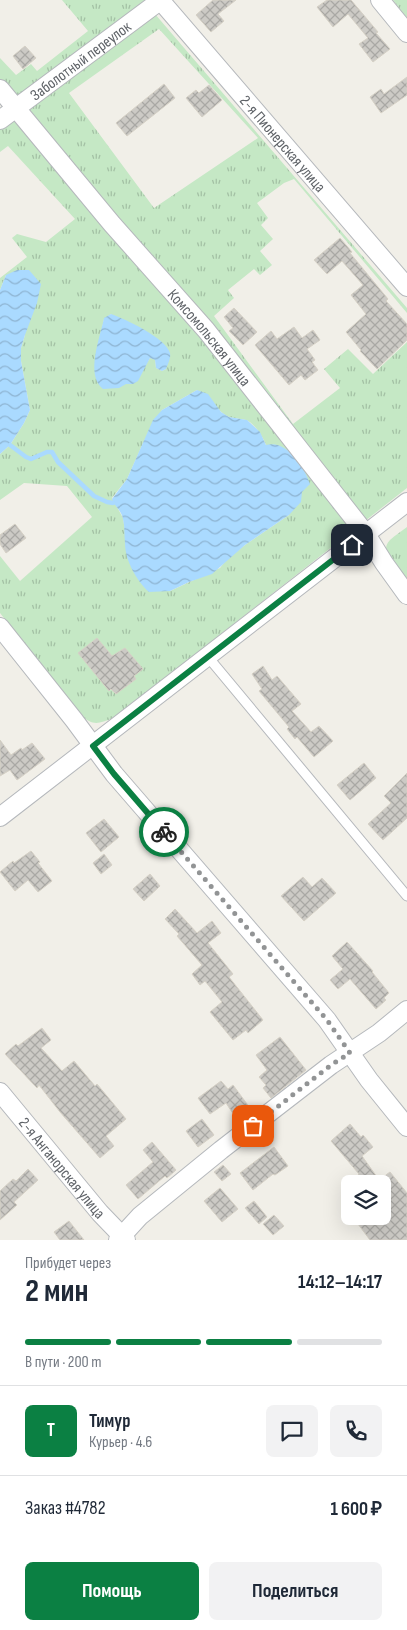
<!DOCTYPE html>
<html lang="ru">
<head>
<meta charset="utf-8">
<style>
	body { margin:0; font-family:"Sofia Sans Condensed",sans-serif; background:#f2f2f3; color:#1f2937; height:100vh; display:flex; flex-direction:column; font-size:19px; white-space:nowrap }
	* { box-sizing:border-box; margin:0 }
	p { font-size:16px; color:#747a83 }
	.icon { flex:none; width:28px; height:28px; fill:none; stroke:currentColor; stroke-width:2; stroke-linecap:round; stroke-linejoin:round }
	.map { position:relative; height:1240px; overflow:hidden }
	.sheet { display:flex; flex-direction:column; background:#fff; flex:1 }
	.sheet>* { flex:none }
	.fabs { position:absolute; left:341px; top:1175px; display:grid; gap:10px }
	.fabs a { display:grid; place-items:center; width:50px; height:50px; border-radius:8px; background:#fff; box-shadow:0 5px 20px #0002; font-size:25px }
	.pin { position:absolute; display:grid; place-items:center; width:42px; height:42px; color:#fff; margin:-21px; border-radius:10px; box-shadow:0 2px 8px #0006 }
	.courier { position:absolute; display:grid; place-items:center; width:50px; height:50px; margin:-25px; border:4px solid #0b8043; border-radius:50%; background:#fff; color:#222; box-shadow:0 1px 6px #0007 }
	.head em { font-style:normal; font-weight:700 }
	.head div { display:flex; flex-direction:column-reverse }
	.head { display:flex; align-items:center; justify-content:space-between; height:85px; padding:0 25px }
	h1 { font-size:32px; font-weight:700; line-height:38px }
	.bar { display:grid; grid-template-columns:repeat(4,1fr); gap:8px 5px; align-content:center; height:60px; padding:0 25px }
	.bar i { height:6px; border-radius:4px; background:#e0e1e3 }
	.bar .active { background:#0b8043 }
	.bar p { grid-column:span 4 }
	.line { display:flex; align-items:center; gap:12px; padding:0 25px; border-top:1px solid #e0e1e3 }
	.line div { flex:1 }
	.round { display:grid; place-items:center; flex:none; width:52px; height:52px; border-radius:8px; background:#f2f2f3 }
	.primary-button { display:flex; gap:10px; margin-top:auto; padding:10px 25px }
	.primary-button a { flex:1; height:58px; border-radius:8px; background:#0b8043; color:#fff; font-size:20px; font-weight:700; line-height:58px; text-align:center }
	.primary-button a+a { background:#f2f2f3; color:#1f2937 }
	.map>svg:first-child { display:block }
</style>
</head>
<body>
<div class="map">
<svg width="407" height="1240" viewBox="0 0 407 1240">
	<defs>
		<pattern id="grass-tufts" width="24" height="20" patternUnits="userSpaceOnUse" patternTransform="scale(1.25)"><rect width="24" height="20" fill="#c5e8c5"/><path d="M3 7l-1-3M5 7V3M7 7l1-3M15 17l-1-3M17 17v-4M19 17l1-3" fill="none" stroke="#a3c0a4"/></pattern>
		<pattern id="water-waves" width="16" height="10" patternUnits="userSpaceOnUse" patternTransform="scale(1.25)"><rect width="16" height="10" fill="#aadaff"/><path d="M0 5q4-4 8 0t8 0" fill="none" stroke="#8eb4d2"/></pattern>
		<pattern id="building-cross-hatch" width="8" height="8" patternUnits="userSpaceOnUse" patternTransform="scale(1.25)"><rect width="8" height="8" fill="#cccac5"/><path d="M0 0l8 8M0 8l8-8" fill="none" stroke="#a9a8a4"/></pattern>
	</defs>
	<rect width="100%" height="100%" fill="#f1efe8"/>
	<!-- grass -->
	<g fill="url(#grass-tufts)" fill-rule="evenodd">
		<polygon points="62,0 145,0 16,99 0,80 0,58 16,75 31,64 37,71 88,31"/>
		<polygon points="393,0 407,0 407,18"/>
		<path d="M155,14l252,294v5l-113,-134 -10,4 -27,20 11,15 -7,7 12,14 -13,12 12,14 -12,10 -6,-6 -26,21 6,8 -20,18 79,108 47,-36 -16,-19 24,-20 25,25 34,-32v146l-293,230c-17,6 -20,8 -34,-3l-80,-102v-57l20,25 72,-64 -25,-31 -43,-3 -24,17v-46l10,-9 14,-22 6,-13 -9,-49v-13l4,-13 -19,-60 -6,15v-12l27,-21 -15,-19 5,-4 29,8 29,-23 -67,-73 -8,6v-22zM159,29l99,109 -104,70 -85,-115zM111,314l55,55 -4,2 -6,-3 -1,-9 -5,-1 -17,26h-7l-26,-46 4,-19zM197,390c8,6 24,24 32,27 6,2 14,1 19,4 21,12 34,70 41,94l-44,30 -18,14 -7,9 -50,23 -45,-61 -2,-12 -11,-20 15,-19 17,-38 18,-31z"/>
		<path d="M407,527v54c-8,-10 -30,-28 -17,-41 5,-5 12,-9 17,-13z"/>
	</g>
	<!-- water -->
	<g fill="url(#water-waves)">
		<polygon points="17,270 29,270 41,284 37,303 25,335 21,348 21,361 30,410 24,423 10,445 0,454 0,290 6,275"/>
		<path d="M111,314c14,5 55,24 59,39 1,5 -2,11 -4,16l-4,2 -6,-3 -1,-8 -5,-2 -12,23 -5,3h-7l-7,4 -16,1c-18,-14 -3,-51 1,-71z"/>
		<path d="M197,390l11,4 13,18 8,5 18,3 13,12 6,13c21,-6 39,23 44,39l-8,8 -1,10 -12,13 -44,30 -33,29 -23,8 -19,9 -21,1c-13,-12 -24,-32 -24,-49 -1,-8 0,-16 -2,-24 -1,-8 -9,-13 -11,-20l15,-20 26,-59 9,-10z"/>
	</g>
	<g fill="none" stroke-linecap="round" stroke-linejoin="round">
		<!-- stream -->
		<polyline stroke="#aadaff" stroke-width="4.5" points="10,445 26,457 31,459 47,452 52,452 58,462 94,496 107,502 113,503"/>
	</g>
	<!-- building -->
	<g fill="url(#building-cross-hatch)" stroke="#d6d1c6">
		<polygon points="213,0 236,0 218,14 224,21 211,32 196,15"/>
		<polygon points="327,0 351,0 378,32 376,33 390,49 373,62 359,44 368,38 348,14 333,27 317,7"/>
		<polygon points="25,46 36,58 23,69 13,56"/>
		<polygon points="407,77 407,95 381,113 370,97 381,89 384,94"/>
		<polygon points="164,84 175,98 127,136 116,123"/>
		<polygon points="209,85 222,100 202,117 186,98 196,90 199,93"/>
		<polygon points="340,238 352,252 350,253 388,299 386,301 407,324 407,340 377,369 360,351 361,350 346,332 366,314 351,295 363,285 342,261 327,274 314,260"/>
		<polygon points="234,308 257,332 243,345 229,331 233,328 224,317"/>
		<polygon points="294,327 302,338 313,330 320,340 307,349 315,360 312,362 318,370 305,380 301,375 289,385 255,345 271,331 277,339"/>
		<polygon points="15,524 26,538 6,553 0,544 0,535"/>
		<polygon points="97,638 112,656 125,648 143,669 134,676 136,679 116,694 111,689 109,691 78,653"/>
		<polygon points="263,666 272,680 277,676 301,704 292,711 311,732 319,726 333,741 314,757 297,737 295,739 287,729 289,727 259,691 262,689 252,674"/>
		<polygon points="0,740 11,755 21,748 22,750 32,743 45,759 17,780 10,770 0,776"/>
		<polygon points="364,763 376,778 350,800 337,785"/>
		<polygon points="407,773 407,818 383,840 368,824 391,803 384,796"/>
		<polygon points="104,819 119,837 101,852 86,833"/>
		<polygon points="31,851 40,862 38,863 52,881 38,892 28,880 15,891 0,872 13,861 14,863"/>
		<polygon points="104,854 112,865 101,874 93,863"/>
		<polygon points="150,874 160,886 144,901 133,889"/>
		<polygon points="303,877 312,887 322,878 336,893 304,921 281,896"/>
		<polygon points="175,909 197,933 212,921 221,933 208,943 233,974 229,977 263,1020 248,1033 246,1030 233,1040 210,1012 222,1002 205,981 200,985 192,974 202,965 177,936 179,934 165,919"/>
		<polygon points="347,942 373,971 372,972 389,993 384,998 386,1000 376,1009 350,979 338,989 330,980 343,969 332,956"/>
		<polygon points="42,1028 51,1040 41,1048 62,1071 74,1061 95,1086 97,1084 126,1119 106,1136 114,1146 100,1158 60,1112 39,1085 37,1088 5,1054 16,1044 18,1046"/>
		<polygon points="280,1037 306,1070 271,1098 263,1088 266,1085 259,1077 267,1070 256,1055"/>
		<polygon points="221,1081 228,1089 233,1085 250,1108 236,1118 226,1103 210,1114 198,1098"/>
		<polygon points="202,1119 214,1135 198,1147 186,1131"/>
		<polygon points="350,1124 361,1137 363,1135 373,1147 362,1156 382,1184 363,1184 357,1176 359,1174 331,1141"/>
		<polygon points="152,1142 176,1170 167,1178 165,1176 138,1199 126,1185 153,1162 143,1150"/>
		<polygon points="274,1147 288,1166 275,1175 273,1174 253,1190 240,1173"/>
		<polygon points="223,1165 231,1174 222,1181 214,1172"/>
		<polygon points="28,1169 38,1180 14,1202 17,1205 0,1220 0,1191 13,1179 16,1181"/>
		<polygon points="390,1172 407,1193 407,1240 370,1240 352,1216 382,1216 382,1178"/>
		<polygon points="220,1188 238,1209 222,1222 204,1201"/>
		<polygon points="254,1201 267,1217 259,1224 245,1208"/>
		<polygon points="274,1215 284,1226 273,1235 263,1224"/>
		<polygon points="69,1221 84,1240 60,1240 54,1232"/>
	</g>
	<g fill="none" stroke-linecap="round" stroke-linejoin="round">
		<defs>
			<polyline id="service" points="208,657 407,896"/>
			<g id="minor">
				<path id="s1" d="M160,0l247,287"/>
				<polyline points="380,0 407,33"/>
				<path id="s2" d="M0,89l112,135 94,106 160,204 18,29 23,32"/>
				<path id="s3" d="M0,120l161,-120"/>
				<polyline points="0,627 74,720 114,774 327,1020 369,1080 407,1127"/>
				<polyline points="0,817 407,502"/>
				<path id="s4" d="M0,1092l100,121 26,27"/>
				<polyline points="118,1240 140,1216 221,1150 331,1065 379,1033 407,1010"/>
			</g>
		</defs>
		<!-- service casing -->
		<use href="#service" stroke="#b5b8bc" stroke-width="11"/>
		<!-- minor casing -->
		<use href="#minor" stroke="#b5b8bc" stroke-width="20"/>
		<!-- service -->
		<use href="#service" stroke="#fff" stroke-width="9"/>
		<!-- minor -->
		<use href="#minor" stroke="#fff" stroke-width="18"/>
	</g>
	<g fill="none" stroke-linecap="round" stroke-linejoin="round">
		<!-- done -->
		<polyline stroke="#929495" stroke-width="5" stroke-dasharray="0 9" points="164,832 327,1020 350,1053 331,1065 253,1126"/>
		<!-- route -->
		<polyline stroke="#0b8043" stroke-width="6" points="164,832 114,774 93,746 352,545"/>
	</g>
	<g text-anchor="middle" stroke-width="4" stroke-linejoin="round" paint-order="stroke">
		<!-- street labels -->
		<g font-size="16" fill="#5f6368" stroke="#fff">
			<text dy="6" stroke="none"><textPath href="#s3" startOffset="100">Заболотный переулок</textPath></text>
			<text dy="6" stroke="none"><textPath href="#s1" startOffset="189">2-я Пионерская улица</textPath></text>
			<text dy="6" stroke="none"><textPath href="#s2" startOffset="325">Комсомольская улица</textPath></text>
			<text dy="6" stroke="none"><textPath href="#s4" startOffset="98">2-я Анганорская улица</textPath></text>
		</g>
	</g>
</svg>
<div class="fabs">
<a><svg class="icon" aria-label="layers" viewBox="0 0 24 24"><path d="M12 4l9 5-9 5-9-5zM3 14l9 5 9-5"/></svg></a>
</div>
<div class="pin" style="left:253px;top:1126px;background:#ea580c"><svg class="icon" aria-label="bag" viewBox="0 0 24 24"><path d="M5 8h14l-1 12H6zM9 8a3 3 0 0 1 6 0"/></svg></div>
<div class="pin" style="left:352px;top:545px;background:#1f2937"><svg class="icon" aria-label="home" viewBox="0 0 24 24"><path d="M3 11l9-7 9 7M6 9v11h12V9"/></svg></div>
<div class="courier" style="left:164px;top:832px"><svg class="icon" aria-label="bike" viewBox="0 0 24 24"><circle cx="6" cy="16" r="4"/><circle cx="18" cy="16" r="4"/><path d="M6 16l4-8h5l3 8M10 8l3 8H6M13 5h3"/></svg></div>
</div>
<section class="sheet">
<div class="head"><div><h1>2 мин</h1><p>Прибудет через</p></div><em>14:12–14:17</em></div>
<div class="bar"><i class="active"></i><i class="active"></i><i class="active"></i><i></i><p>В пути · 200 m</p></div>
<div class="line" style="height:90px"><b class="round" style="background:#0b8043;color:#fff">Т</b><div><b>Тимур</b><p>Курьер · 4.6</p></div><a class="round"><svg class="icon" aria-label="chat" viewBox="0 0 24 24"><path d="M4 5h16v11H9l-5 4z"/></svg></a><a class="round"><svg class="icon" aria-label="phone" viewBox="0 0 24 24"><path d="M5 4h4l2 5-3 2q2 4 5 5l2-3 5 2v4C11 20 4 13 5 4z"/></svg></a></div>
<div class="line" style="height:65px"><div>Заказ #4782</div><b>1 600 ₽</b></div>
<div class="primary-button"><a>Помощь</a><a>Поделиться</a></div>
</section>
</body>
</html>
